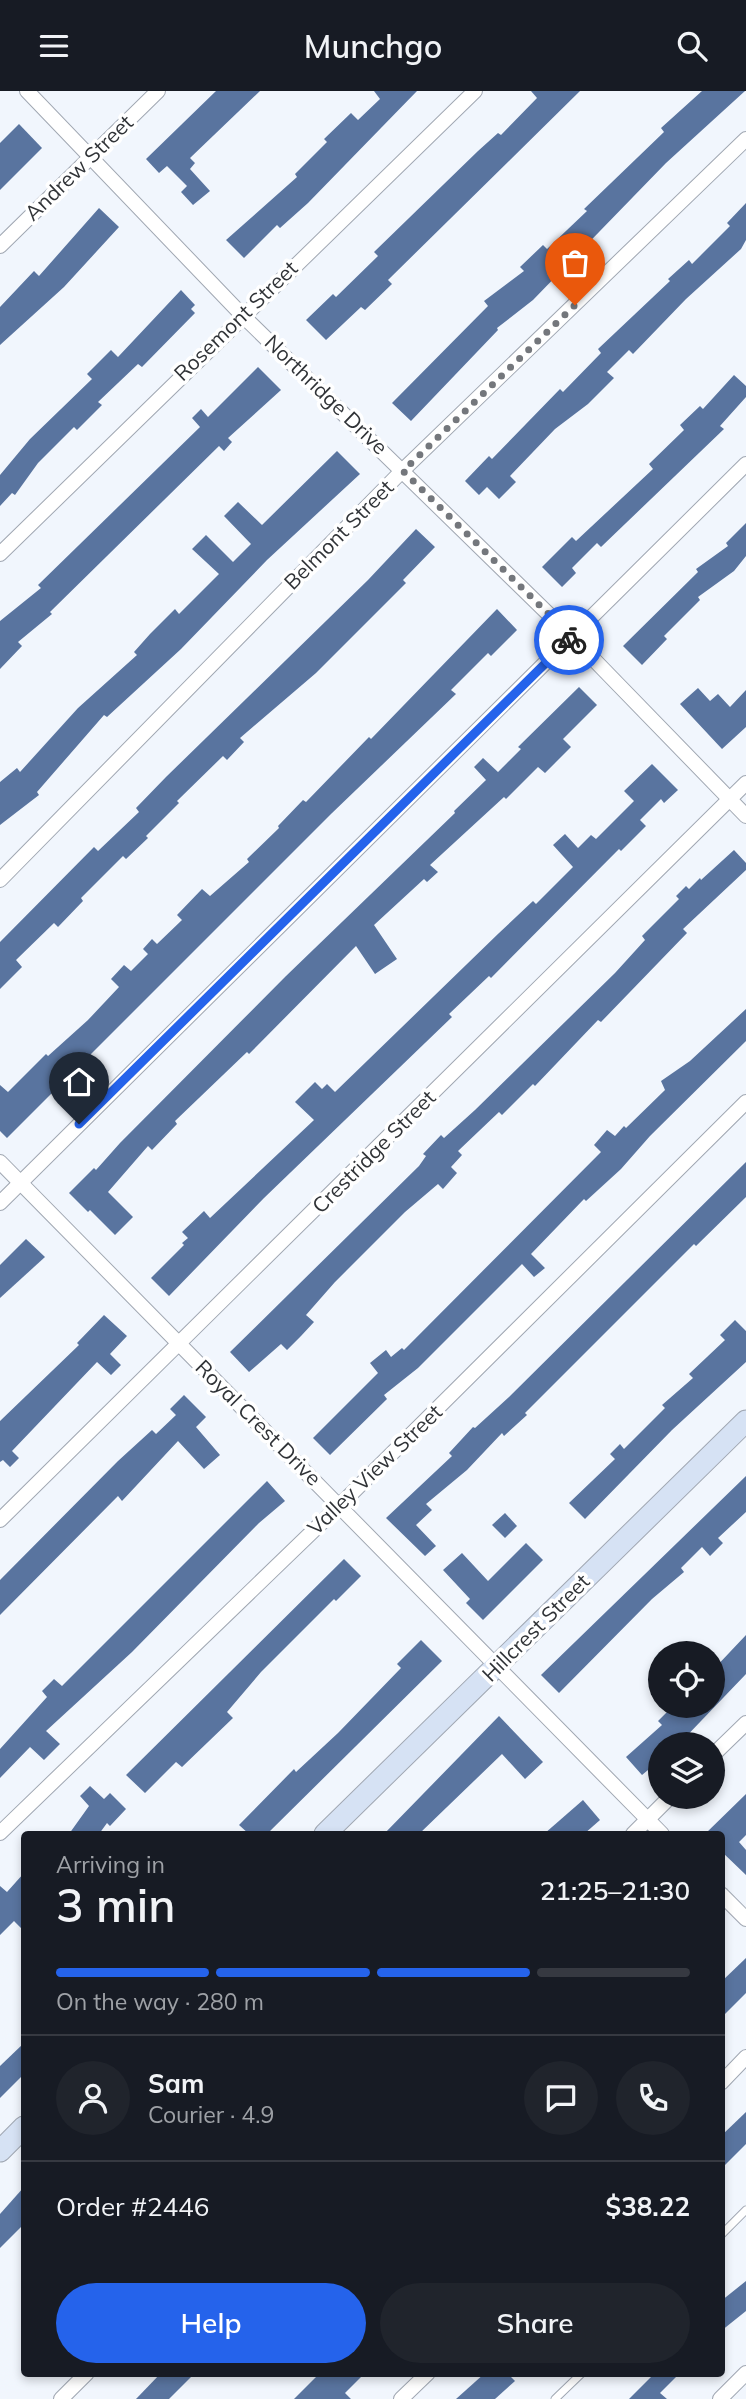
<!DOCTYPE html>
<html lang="en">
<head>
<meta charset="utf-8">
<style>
	body { margin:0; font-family:Mulish,sans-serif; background:#20242c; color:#f1f3f6; height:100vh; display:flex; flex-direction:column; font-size:26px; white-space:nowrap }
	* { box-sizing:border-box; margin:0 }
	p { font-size:23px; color:#9ea1a6 }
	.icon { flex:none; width:38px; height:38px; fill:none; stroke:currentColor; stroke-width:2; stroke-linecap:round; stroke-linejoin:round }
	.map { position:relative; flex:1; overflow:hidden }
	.side { position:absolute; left:21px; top:1740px; width:704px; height:546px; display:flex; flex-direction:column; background:#171b24; border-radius:7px; box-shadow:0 4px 10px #0003 }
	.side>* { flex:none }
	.tools { position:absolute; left:648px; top:1550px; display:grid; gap:14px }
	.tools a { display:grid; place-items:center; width:77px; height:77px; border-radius:50%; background:#171b24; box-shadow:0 4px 10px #0003; font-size:35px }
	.pin { position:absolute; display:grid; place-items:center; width:60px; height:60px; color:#fff; margin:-72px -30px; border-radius:50% 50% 50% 0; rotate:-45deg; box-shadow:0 0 7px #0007 }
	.pin .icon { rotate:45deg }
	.courier { position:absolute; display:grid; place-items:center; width:70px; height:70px; margin:-35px; border:5px solid #2563eb; border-radius:50%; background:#fff; color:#222; box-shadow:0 2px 9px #0007 }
	.summary em { font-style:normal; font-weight:600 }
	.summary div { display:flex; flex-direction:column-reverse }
	.summary { display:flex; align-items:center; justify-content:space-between; height:119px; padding:0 35px }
	h1 { font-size:46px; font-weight:600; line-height:52px }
	.bar { display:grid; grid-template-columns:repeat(4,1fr); gap:10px 7px; align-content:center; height:84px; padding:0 35px }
	.bar i { height:9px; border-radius:5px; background:#363941 }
	.bar .active { background:#2563eb }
	.bar p { grid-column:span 4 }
	.line { display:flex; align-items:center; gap:18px; padding:0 35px; border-top:2px solid #363941 }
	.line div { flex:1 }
	.round { display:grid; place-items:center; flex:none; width:74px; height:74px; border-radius:37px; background:#20242c }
	.action { display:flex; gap:14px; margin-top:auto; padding:14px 35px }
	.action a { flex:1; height:80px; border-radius:42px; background:#2563eb; color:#fff; font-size:28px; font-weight:600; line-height:80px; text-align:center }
	.action a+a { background:#20242c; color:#f1f3f6 }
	header { display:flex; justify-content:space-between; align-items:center; height:91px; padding:0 35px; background:#171b24; font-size:32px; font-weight:600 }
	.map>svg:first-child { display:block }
</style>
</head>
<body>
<header><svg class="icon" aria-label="menu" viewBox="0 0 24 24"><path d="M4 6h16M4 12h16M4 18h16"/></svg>Munchgo<svg class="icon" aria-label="search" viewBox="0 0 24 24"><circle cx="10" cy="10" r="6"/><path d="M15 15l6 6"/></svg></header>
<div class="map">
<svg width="746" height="2308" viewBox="0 0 746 2308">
	<rect width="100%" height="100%" fill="#f1f6fd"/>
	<!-- building -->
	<g fill="#59749f">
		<polygon points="216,0 260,0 190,67 195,72 190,78 210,100 193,114 181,101 187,95 167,75 159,82 146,68"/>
		<polygon points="374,0 417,0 308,112 280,137 277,134 244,167 226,149 297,86 295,83 327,51 324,48 351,22 358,29 380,8"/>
		<polygon points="531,0 580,0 388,189 392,193 365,219 361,216 326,249 306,229 333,203 336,206 378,165 374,161 478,60 498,42 501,44 537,7"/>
		<polygon points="702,0 745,0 666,72 533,209 497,237 498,239 411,330 392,312 488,215 484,210 524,180 520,176 543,154 547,158 587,120 584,118 664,41 661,37"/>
		<polygon points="19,33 42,57 0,99 0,52"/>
		<polygon points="746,112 746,149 741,158 686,208 633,263 629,259 607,281 614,287 588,313 555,338 510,385 516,391 499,408 487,396 479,404 465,390 489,365 492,368 560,298 563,301 601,262 598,258 670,190 668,188 689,169 692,173 730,135 727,132"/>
		<polygon points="99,117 119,136 64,196 0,254 0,216 34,180 39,185"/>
		<polygon points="181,199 195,214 191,218 195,222 142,276 138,273 98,311 102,314 77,339 74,336 38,372 15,404 12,402 0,415 0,384 30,348 92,288 87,283 111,259 118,266"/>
		<polygon points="258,276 281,299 228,347 232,351 224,360 219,355 50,521 52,523 18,551 22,555 0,578 0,530 41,497 38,494 200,336 192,327 201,318 208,326"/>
		<polygon points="734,284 746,295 746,306 720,335 724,338 601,456 597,452 572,477 576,482 562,496 542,476 572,446 576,450 653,378 649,373 684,339 680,334 700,315 703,318"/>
		<polygon points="337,360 360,383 267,469 181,558 107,626 104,624 37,701 39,704 0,734 0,691 17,677 20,681 78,617 137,564 134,561 150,543 175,518 179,523 219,483 192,458 206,444 233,471 251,453 224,425 238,411 262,434"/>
		<polygon points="746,432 746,465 734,480 698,506 700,509 664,545 667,548 642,574 623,555 698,481 696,478 728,455 726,452"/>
		<polygon points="416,438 435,456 403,489 406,492 316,582 240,647 244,651 227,669 223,665 177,710 179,712 146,745 148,747 126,768 123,765 81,807 83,810 58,836 54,832 16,869 22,876 0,898 0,851 94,756 98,760 139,721 136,717 166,686 368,489"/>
		<polygon points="497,518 517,539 491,565 488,562 451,599 456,603 331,723 7,1047 0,1040 0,994 8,1001 46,963 48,965 88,929 119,896 111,888 124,874 131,880 148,863 143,858 152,848 157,853 182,829 177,824 202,798 210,805 249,771 247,768 279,737 278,735 303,709 306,711 369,646 371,648"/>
		<polygon points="579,596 597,614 563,648 571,656 545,682 538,676 506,708 504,706 430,774 438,781 427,791 424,788 374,834 397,868 375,883 356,855 249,963 247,961 175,1030 177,1033 152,1059 148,1055 108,1101 133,1126 115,1144 90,1119 88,1121 69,1102 94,1077 96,1079 120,1052 286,885 455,722 454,720 486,689 474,676 483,667 498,681 521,658 518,656"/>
		<polygon points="698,597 710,610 718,603 730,616 746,599 746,636 722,658 680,613"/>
		<polygon points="652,673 678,699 664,712 661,708 640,729 646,735 621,760 619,758 491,887 489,885 449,923 452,926 264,1107 169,1205 151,1187 184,1154 182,1152 188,1147 182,1141 204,1120 210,1127 314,1029 295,1011 315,991 322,998 327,993 335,1001 499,842 533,810 536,813 573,776 553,754 565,743 578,757 591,744 596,748 634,710 624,700"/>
		<polygon points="734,759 746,772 746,779 683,838 687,842 601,931 598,929 535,995 533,993 502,1024 499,1021 458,1060 462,1064 451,1076 457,1082 443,1098 438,1093 405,1121 335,1191 306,1224 314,1231 301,1245 287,1259 281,1253 249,1281 230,1261 419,1075 426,1065 423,1063 441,1044 444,1047 475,1019 615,882 645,849 642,845 679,808 676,805 686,795 689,798 700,787 701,789"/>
		<polygon points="746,918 746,950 650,1045 621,1078 586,1110 584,1108 531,1163 545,1177 534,1186 522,1173 418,1277 384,1304 387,1308 330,1364 313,1347 378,1282 370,1272 386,1259 391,1266 402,1257 404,1259 601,1061 594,1054 607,1039 615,1045 624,1035 626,1037 665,999 661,990 690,970"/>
		<polygon points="746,1071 746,1106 696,1155 694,1153 525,1322 527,1324 504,1345 502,1342 467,1379 426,1413 432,1419 416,1434 436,1455 425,1465 386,1427 452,1365 449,1362 473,1336 475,1337 509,1306"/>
		<polygon points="26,1148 45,1166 0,1207 0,1174"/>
		<polygon points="104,1224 127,1245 110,1263 121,1274 111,1284 97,1271 12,1360 19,1367 10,1376 3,1369 0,1371 0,1330 79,1254 77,1252"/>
		<polygon points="735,1229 746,1240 746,1271 672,1339 585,1428 569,1412 615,1368 610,1363 620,1353 624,1358 665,1317 662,1314 693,1287 689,1283 725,1249 720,1244"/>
		<polygon points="184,1304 206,1326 196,1336 220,1364 204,1378 178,1350 122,1410 118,1405 0,1524 0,1489 118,1370 152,1339 156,1343 176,1324 170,1318"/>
		<polygon points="746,1385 746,1421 718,1447 723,1452 710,1465 702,1456 681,1477 684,1481 652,1508 559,1602 541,1584"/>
		<polygon points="267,1390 285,1410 259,1432 132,1561 46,1640 60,1653 44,1669 30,1656 0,1687 0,1658 47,1606 42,1600 54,1588 62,1595"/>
		<polygon points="505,1422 517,1435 505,1447 492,1434"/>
		<polygon points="526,1452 543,1469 483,1529 466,1512 470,1508 443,1479 462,1462 488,1490"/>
		<polygon points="344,1468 361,1485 336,1510 334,1508 261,1581 227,1621 233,1627 182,1676 176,1671 145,1702 126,1684"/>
		<polygon points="746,1544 746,1583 678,1654 660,1654 660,1669 642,1684 626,1666 662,1634 658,1630 673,1615 712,1615 712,1580"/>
		<polygon points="421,1549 442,1570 267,1743 249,1743 239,1734 294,1678 296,1681 338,1642 401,1577 397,1573"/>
		<polygon points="499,1625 543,1671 525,1688 502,1663 419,1743 384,1743"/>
		<polygon points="90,1695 104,1708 110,1702 126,1718 110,1735 107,1732 99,1743 69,1743 89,1715 80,1705"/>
		<polygon points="746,1703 746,1744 739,1751 746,1759 746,1784 721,1760 721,1743 705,1743"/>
		<polygon points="583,1709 600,1729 584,1743 544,1743"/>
		<polygon points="24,1782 24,1840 14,1830 0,1844 0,1795 7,1801"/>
		<polygon points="746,1867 746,1902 721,1927 721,1891"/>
		<polygon points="24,1952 24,1983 0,2007 0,1975"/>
		<polygon points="746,2021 746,2053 721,2078 721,2045"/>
		<polygon points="24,2096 24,2133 0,2157 0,2123"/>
		<polygon points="746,2190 746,2220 721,2240 721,2210"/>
		<polygon points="161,2282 195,2282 169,2308 136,2308"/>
		<polygon points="320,2282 365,2282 345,2302 351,2308 294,2308"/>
		<polygon points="485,2282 507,2282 515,2290 495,2308 456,2308"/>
		<polygon points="655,2282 680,2282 660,2302 667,2308 629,2308"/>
	</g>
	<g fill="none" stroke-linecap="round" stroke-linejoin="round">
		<defs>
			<g id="lane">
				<polyline points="721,2144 746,2119"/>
				<polyline points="555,2308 582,2282"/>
			</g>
			<g id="street">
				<polyline points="27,0 242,224 572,546 746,725"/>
				<polyline points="0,155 158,0"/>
				<polyline points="0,463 475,0"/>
				<polyline points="0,789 403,379 746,48"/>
				<polyline points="0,1071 662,1743"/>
				<polyline points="0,1112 746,373"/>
				<polyline points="0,1429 746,692"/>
				<polyline points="712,1665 746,1632"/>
				<polyline points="0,1742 340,1414 746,1011"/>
				<polyline points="633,1743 670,1706"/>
				<polyline points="721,1803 746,1828"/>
				<polyline points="721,1992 746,1966"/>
				<polyline points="61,2308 87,2282"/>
				<polyline points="401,2308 428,2282"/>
				<polyline points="720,2308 746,2282"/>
			</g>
			<g id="secondary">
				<polyline points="325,1743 746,1330"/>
				<polyline points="0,2060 24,2036"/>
			</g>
		</defs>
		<!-- lane casing -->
		<use href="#lane" stroke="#a0a7b2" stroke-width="9"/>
		<!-- street casing -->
		<use href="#street" stroke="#a0a7b2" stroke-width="16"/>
		<!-- secondary casing -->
		<use href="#secondary" stroke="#a0a7b2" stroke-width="23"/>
		<!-- lane -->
		<use href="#lane" stroke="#fff" stroke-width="7"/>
		<!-- street -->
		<use href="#street" stroke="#fff" stroke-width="14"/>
		<!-- secondary -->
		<use href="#secondary" stroke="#d6e2f4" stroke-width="21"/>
	</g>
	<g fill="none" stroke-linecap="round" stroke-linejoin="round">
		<!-- done -->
		<polyline stroke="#74777c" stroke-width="7" stroke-dasharray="0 12.6" points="569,549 572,546 403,380 575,214"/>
		<!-- route -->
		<polyline stroke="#2563eb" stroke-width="9" points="79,1033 569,549"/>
	</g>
	<g text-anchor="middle" stroke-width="7" stroke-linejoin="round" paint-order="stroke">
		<!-- street labels -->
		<g font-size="21" fill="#303337" stroke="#fff">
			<text transform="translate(79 77) rotate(-44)" y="7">Andrew Street</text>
			<text transform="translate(236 230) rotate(-44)" y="7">Rosemont Street</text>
			<text transform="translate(326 304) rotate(44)" y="7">Northridge Drive</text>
			<text transform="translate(339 444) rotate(-45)" y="7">Belmont Street</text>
			<text transform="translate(374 1061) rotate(-45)" y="7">Crestridge Street</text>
			<text transform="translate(258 1332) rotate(45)" y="7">Royal Crest Drive</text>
			<text transform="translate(375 1379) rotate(-44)" y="7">Valley View Street</text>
			<text transform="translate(536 1537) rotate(-45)" y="7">Hillcrest Street</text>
		</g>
	</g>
</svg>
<div class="tools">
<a><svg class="icon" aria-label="locate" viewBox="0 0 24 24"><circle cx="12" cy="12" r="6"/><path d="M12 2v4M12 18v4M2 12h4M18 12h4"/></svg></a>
<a><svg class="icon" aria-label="layers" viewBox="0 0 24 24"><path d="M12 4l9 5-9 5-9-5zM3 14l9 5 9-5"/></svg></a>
</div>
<div class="pin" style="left:575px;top:214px;background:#ea580c"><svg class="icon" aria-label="bag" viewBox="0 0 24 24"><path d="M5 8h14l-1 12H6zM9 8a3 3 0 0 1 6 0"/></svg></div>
<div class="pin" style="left:79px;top:1033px;background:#1f2937"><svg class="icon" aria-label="home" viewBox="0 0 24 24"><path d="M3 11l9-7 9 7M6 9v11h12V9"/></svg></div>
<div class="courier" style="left:569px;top:549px"><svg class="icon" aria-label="bike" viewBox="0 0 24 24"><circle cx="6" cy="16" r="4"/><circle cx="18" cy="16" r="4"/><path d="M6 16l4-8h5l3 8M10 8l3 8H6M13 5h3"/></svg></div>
<section class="side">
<div class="summary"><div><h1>3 min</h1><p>Arriving in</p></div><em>21:25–21:30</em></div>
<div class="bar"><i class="active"></i><i class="active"></i><i class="active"></i><i></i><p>On the way · 280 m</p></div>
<div class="line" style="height:126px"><a class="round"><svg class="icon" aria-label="person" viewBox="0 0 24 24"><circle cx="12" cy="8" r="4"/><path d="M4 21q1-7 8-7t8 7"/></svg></a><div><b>Sam</b><p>Courier · 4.9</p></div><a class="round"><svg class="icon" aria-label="chat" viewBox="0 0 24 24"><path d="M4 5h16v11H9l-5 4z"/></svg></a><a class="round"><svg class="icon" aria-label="phone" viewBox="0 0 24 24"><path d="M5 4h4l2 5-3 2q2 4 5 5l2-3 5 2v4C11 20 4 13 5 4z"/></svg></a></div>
<div class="line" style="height:91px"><div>Order #2446</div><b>$38.22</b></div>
<div class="action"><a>Help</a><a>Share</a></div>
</section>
</div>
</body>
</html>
